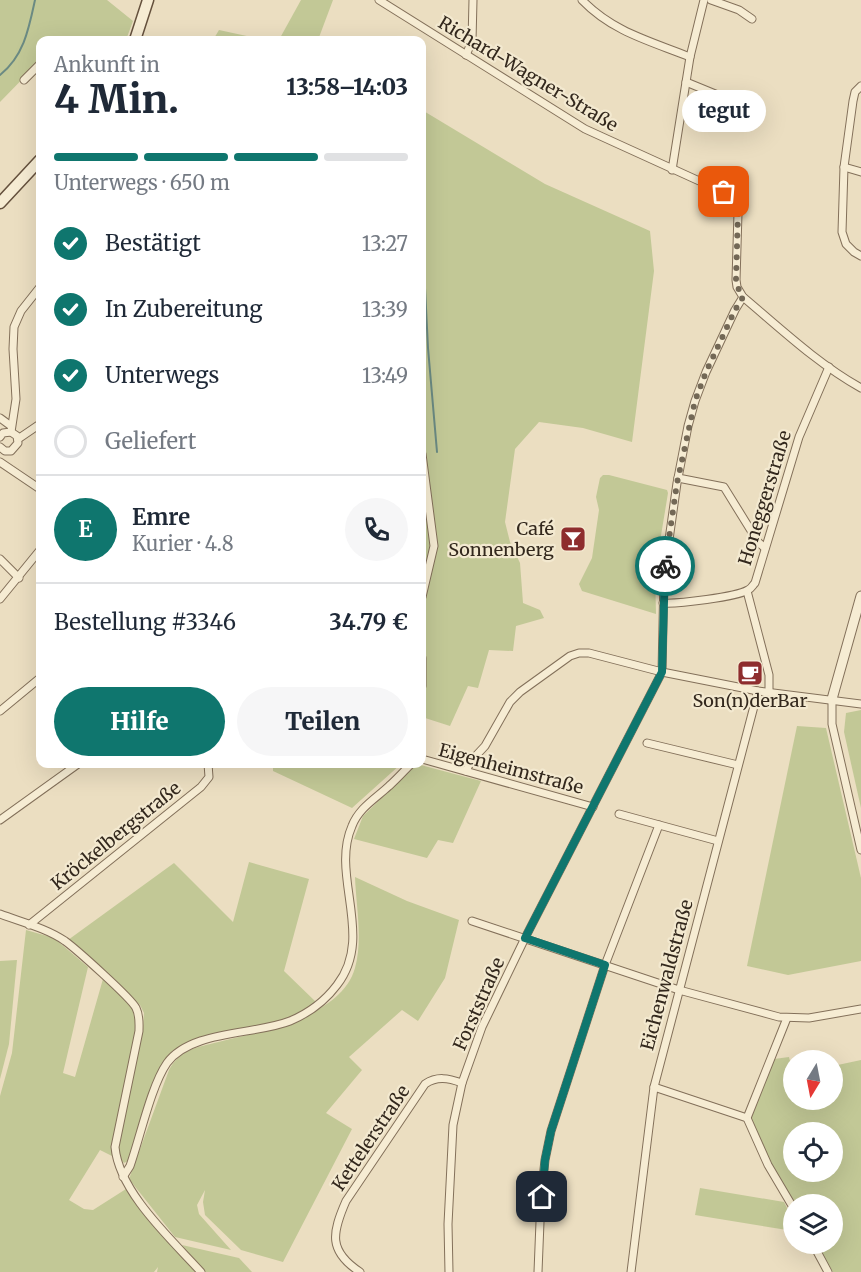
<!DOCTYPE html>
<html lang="de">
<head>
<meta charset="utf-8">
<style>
	body { margin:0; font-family:Merriweather,serif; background:#f6f6f7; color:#1f2937; height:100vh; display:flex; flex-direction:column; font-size:22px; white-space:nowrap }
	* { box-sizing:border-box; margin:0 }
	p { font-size:20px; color:#747a83 }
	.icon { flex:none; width:33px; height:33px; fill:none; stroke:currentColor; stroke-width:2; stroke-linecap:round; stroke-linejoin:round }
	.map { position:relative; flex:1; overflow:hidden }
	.drawer { position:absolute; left:36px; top:36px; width:390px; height:732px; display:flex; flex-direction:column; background:#fff; border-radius:12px; box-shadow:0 6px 24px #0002 }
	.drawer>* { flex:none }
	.needle { width:39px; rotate:190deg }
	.tools { position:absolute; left:783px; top:1050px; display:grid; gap:12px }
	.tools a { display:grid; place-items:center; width:60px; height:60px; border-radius:50%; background:#fff; box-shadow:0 6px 24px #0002; font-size:30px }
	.pin { position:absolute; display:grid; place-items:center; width:51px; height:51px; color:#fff; margin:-26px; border-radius:12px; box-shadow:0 3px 9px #0006 }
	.courier { position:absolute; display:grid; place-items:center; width:60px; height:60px; margin:-30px; border:4px solid #0f766e; border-radius:50%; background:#fff; color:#222; box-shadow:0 2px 8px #0007 }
	.bubble { position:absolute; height:42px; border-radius:21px; background:#fff; box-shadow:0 6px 24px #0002; font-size:20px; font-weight:800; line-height:42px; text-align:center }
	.overview em { font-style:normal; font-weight:800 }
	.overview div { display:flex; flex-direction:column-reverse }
	.overview { display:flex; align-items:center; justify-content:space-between; height:102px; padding:0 18px }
	h1 { font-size:39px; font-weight:800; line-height:45px }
	.bar { display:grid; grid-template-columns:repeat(4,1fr); gap:9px 6px; align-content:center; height:72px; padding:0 18px }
	.bar i { height:8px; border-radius:4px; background:#e0e1e3 }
	.bar .active { background:#0f766e }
	.bar p { grid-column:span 4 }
	.line { display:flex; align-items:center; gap:15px; padding:0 18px; border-top:2px solid #e0e1e3 }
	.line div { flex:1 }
	.round { display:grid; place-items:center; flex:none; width:63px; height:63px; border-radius:32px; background:#f6f6f7 }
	ol { padding:0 18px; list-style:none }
	li { display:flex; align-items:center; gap:18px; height:66px }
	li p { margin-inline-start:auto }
	li .icon { padding:6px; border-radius:50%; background:#0f766e; color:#fff; stroke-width:4 }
	li:last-child { color:#747a83 }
	li i { width:33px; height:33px; border:3px solid #e0e1e3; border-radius:50% }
	.action { display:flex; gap:12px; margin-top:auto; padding:12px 18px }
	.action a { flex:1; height:69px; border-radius:36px; background:#0f766e; color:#fff; font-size:24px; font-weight:800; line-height:69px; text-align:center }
	.action a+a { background:#f6f6f7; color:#1f2937 }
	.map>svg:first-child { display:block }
</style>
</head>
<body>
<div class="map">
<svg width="861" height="1272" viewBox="0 0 861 1272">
	<rect width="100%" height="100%" fill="#ebdec1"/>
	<!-- green -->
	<g fill="#c2c896" fill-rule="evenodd">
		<polygon points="0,0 107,0 133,21 126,40 40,40 40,61 0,102"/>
		<polygon points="301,0 333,0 318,40 291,40 280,38"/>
		<polygon points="219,30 265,40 213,40"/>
		<polygon points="422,110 545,184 650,231 654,271 632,442 583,428 539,422 515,449 505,522 510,542 520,563 523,603 540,610 544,618 516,626 513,651 489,650 478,688 468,686 450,726 422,717"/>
		<polygon points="603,475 609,475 667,490 668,493 655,572 656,614 582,591 579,584 592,558 599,510 596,497 600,478"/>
		<polygon points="861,710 861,808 844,732 846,713"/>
		<polygon points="797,726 826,728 861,878 861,961 788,975 747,966"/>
		<polygon points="265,764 401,764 352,808 273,771 273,768"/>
		<polygon points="417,764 481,781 453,843 438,840 427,858 354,839 363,816"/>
		<polygon points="249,862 309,879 284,971 317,1003 289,1019 185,1045 166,1061 130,1160 124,1163 118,1156 118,1144 143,1029 144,1013 140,1005 68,940 174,863 233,922"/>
		<path d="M355,877l52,24 52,19 -14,58 -27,43 -16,-11 -53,47 13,13 -36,43 26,16 -69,133 -42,-12 -36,-35 -2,-13 2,-12 -8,15 2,9 32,36 -56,-13 -46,-58 40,-109c11,-20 25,-22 45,-27 43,-11 127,-25 141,-75 8,-29 1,-62 0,-91z"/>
		<polygon points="26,930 54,938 88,967 63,1073 75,1077 103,979 135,1009 137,1030 112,1156 100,1150 69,1200 84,1209 93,1210 126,1189 198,1272 157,1272 158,1267 154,1272 0,1272 0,1096 12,1053"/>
		<polygon points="17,960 9,1044 0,1079 0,961"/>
		<path d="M789,1057l4,17 1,26h38l1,-34 28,-6v212h-28l-17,-28h16v-40h-38l-25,-41 -19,-46 24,-58zM794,1132h38v40h-38z"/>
		<polygon points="700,1188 784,1202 793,1220 793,1231 695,1215"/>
		<polygon points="182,1245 239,1258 252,1272 204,1272"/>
	</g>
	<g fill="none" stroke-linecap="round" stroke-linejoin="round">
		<!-- stream -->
		<g stroke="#6b8a83" stroke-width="2">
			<path d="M0,75c24,-19 29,-47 35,-75"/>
			<polyline points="422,254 424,268 428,348 437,452"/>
		</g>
		<defs>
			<g id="minor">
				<path d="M379,0l206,129 123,56 22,12 8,16 -2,67 1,7 6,10c38,32 75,67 118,91"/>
				<path d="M582,0c31,32 68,41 108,57"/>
				<polyline points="711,0 739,10 752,19"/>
				<polyline points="466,55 472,41 473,0"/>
				<polyline points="24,80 40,64"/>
				<polyline points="686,82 725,98 735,107"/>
				<polyline points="861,86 855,92 853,101 844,167 842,232 846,244 854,252 861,256"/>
				<polyline points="844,167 861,172"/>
				<polyline points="672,170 690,57 704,0"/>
				<polyline points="0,418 11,426"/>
				<polyline points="11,432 16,399 13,349 14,327 21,311 40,287"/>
				<polyline points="0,437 3,433 11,432 17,436 18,443 11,451 5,451 0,447"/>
				<polyline points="18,439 40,424"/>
				<polyline points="422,454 434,546 422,597"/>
				<polyline points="0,462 40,489"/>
				<polyline points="678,478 724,487 758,542 765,548"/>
				<polyline points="0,559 19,578"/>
				<polyline points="747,591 769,675 769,692"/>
				<polyline points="0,599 40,550"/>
				<path d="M663,603c15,1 73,-6 85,-13 4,-2 4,-4 7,-7l44,-146 30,-70"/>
				<polyline points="422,658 422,686"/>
				<polyline points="832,699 832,724 861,850"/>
				<polyline points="0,711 40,678"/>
				<polyline points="647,743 738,765"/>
				<polyline points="422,759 593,807"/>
				<polyline points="466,771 471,761 485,746 510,702 520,692 570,656 579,653 589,653 662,672 758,691 861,704"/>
				<polyline points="619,814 718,841"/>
				<polyline points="0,820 78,764"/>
				<path d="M0,914c21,8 46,14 65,27 11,8 66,57 71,67 4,8 3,16 3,23l-24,116c4,45 56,92 86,125"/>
				<polyline points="472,921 679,990 779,1017 809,1018 861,1009"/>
				<polyline points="29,925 201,787 209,777 208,764"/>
				<polyline points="654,1087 747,1118 768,1165 794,1209"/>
				<polyline points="747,1118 787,1018"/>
				<path d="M123,1177l7,-11c10,-28 21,-80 37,-103 24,-33 88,-28 123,-42 19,-8 35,-20 47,-36 38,-49 -7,-109 15,-159 7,-18 23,-27 37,-40 8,-7 15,-15 22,-22"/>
				<polyline points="813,1244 828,1272"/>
				<path d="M360,1272c-32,-21 -28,-39 -14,-71l79,-117c12,-8 23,-6 37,-1"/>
				<polyline points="449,1272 448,1224 453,1125 462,1083 482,1027 525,938 662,672 664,575 677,483 688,426 695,401 706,372 735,310 743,297"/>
				<polyline points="538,1272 541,1197 545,1160 551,1131 605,965 659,825"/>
				<polyline points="631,1272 654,1087 758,691"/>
			</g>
			<polyline id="tertiary" points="832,699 861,596"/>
			<g id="secondary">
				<polyline points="135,40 148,0"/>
				<polyline points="0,203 40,160"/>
			</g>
		</defs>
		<!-- minor casing -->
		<use href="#minor" stroke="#83705a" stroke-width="9"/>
		<!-- tertiary casing -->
		<use href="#tertiary" stroke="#83705a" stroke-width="11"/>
		<!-- secondary casing -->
		<use href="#secondary" stroke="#65513d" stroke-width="13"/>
		<!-- minor -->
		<use href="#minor" stroke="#f6ecd3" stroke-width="7"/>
		<!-- tertiary -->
		<use href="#tertiary" stroke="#f6ecd3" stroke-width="9"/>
		<!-- secondary -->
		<use href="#secondary" stroke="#f6ecd3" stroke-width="10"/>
	</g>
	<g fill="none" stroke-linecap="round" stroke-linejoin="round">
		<!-- done -->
		<polyline stroke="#736856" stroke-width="6" stroke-dasharray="0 10.8" points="665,566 677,483 695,401 706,372 735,310 743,297 737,286 736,279 738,213 735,204 724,192"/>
		<!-- route -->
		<polyline stroke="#0f766e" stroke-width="8" points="542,1197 545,1160 551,1131 605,965 525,938 662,672 665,566"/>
	</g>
	<!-- icons -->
	<defs>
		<symbol id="bar-square" viewBox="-11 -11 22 22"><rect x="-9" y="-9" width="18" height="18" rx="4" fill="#8e2d2e" stroke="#f3e9d0"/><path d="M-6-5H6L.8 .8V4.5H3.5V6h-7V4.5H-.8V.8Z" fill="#fff"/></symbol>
		<symbol id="cafe-square" viewBox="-11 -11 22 22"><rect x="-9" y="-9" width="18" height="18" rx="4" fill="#8e2d2e" stroke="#f3e9d0"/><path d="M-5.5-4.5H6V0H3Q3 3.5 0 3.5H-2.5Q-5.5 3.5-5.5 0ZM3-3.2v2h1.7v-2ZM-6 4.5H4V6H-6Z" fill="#fff"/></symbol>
	</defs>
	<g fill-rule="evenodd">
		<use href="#bar-square" x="558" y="524" width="30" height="30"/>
		<use href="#cafe-square" x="735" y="658" width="30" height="30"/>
	</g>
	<g text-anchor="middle" stroke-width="4.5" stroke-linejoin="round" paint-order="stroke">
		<!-- street labels -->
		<g font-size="18" fill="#33281d" stroke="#f3e9d0">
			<text transform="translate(528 74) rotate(31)" y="6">Richard-Wagner-Straße</text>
			<text transform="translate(765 498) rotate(-73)" y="6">Honeggerstraße</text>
			<text transform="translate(511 769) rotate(15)" y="6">Eigenheimstraße</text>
			<text transform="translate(116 836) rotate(-39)" y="6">Kröckelbergstraße</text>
			<text transform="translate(667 975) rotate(-75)" y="6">Eichenwaldstraße</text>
			<text transform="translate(479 1004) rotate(-66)" y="6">Forststraße</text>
			<text transform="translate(371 1138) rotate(-56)" y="6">Kettelerstraße</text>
		</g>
		<!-- poi labels -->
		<g font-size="18" fill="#33281d" stroke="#f3e9d0" text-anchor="end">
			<text x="554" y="535">Café<tspan x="554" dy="21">Sonnenberg</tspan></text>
			<text x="750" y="707" text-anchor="middle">Son(n)derBar</text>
		</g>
	</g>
</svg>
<div class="tools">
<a><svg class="needle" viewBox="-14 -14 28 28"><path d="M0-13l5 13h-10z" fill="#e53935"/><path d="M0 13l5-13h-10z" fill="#747a83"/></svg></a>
<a><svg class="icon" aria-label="locate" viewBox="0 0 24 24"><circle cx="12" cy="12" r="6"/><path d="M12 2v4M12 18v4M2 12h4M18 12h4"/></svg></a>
<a><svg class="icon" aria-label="layers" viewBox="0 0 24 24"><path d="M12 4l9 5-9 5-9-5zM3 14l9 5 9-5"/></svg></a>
</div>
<div class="pin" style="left:724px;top:192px;background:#ea580c"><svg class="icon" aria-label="bag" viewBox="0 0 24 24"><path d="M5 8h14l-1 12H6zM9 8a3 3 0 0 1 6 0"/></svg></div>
<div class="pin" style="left:542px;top:1197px;background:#1f2937"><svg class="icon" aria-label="home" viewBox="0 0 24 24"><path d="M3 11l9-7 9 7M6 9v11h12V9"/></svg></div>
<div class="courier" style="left:665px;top:566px"><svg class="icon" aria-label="bike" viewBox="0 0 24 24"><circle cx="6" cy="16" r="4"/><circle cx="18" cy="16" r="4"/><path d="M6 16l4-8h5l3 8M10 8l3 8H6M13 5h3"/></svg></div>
<div class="bubble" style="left:682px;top:90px;width:84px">tegut</div>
<section class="drawer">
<div class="overview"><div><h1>4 Min.</h1><p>Ankunft in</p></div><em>13:58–14:03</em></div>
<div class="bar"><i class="active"></i><i class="active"></i><i class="active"></i><i></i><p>Unterwegs · 650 m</p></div>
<ol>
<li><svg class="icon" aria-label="check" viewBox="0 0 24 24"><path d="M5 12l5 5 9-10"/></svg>Bestätigt<p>13:27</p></li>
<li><svg class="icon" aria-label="check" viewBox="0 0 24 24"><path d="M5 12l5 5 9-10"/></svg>In Zubereitung<p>13:39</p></li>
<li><svg class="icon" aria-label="check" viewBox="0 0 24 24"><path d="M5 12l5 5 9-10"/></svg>Unterwegs<p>13:49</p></li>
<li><i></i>Geliefert</li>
</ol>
<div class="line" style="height:108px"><b class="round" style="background:#0f766e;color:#fff">E</b><div><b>Emre</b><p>Kurier · 4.8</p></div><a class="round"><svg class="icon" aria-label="phone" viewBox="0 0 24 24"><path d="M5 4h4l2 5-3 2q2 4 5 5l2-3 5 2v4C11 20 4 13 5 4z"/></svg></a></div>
<div class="line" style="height:78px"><div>Bestellung #3346</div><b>34.79 €</b></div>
<div class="action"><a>Hilfe</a><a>Teilen</a></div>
</section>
</div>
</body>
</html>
